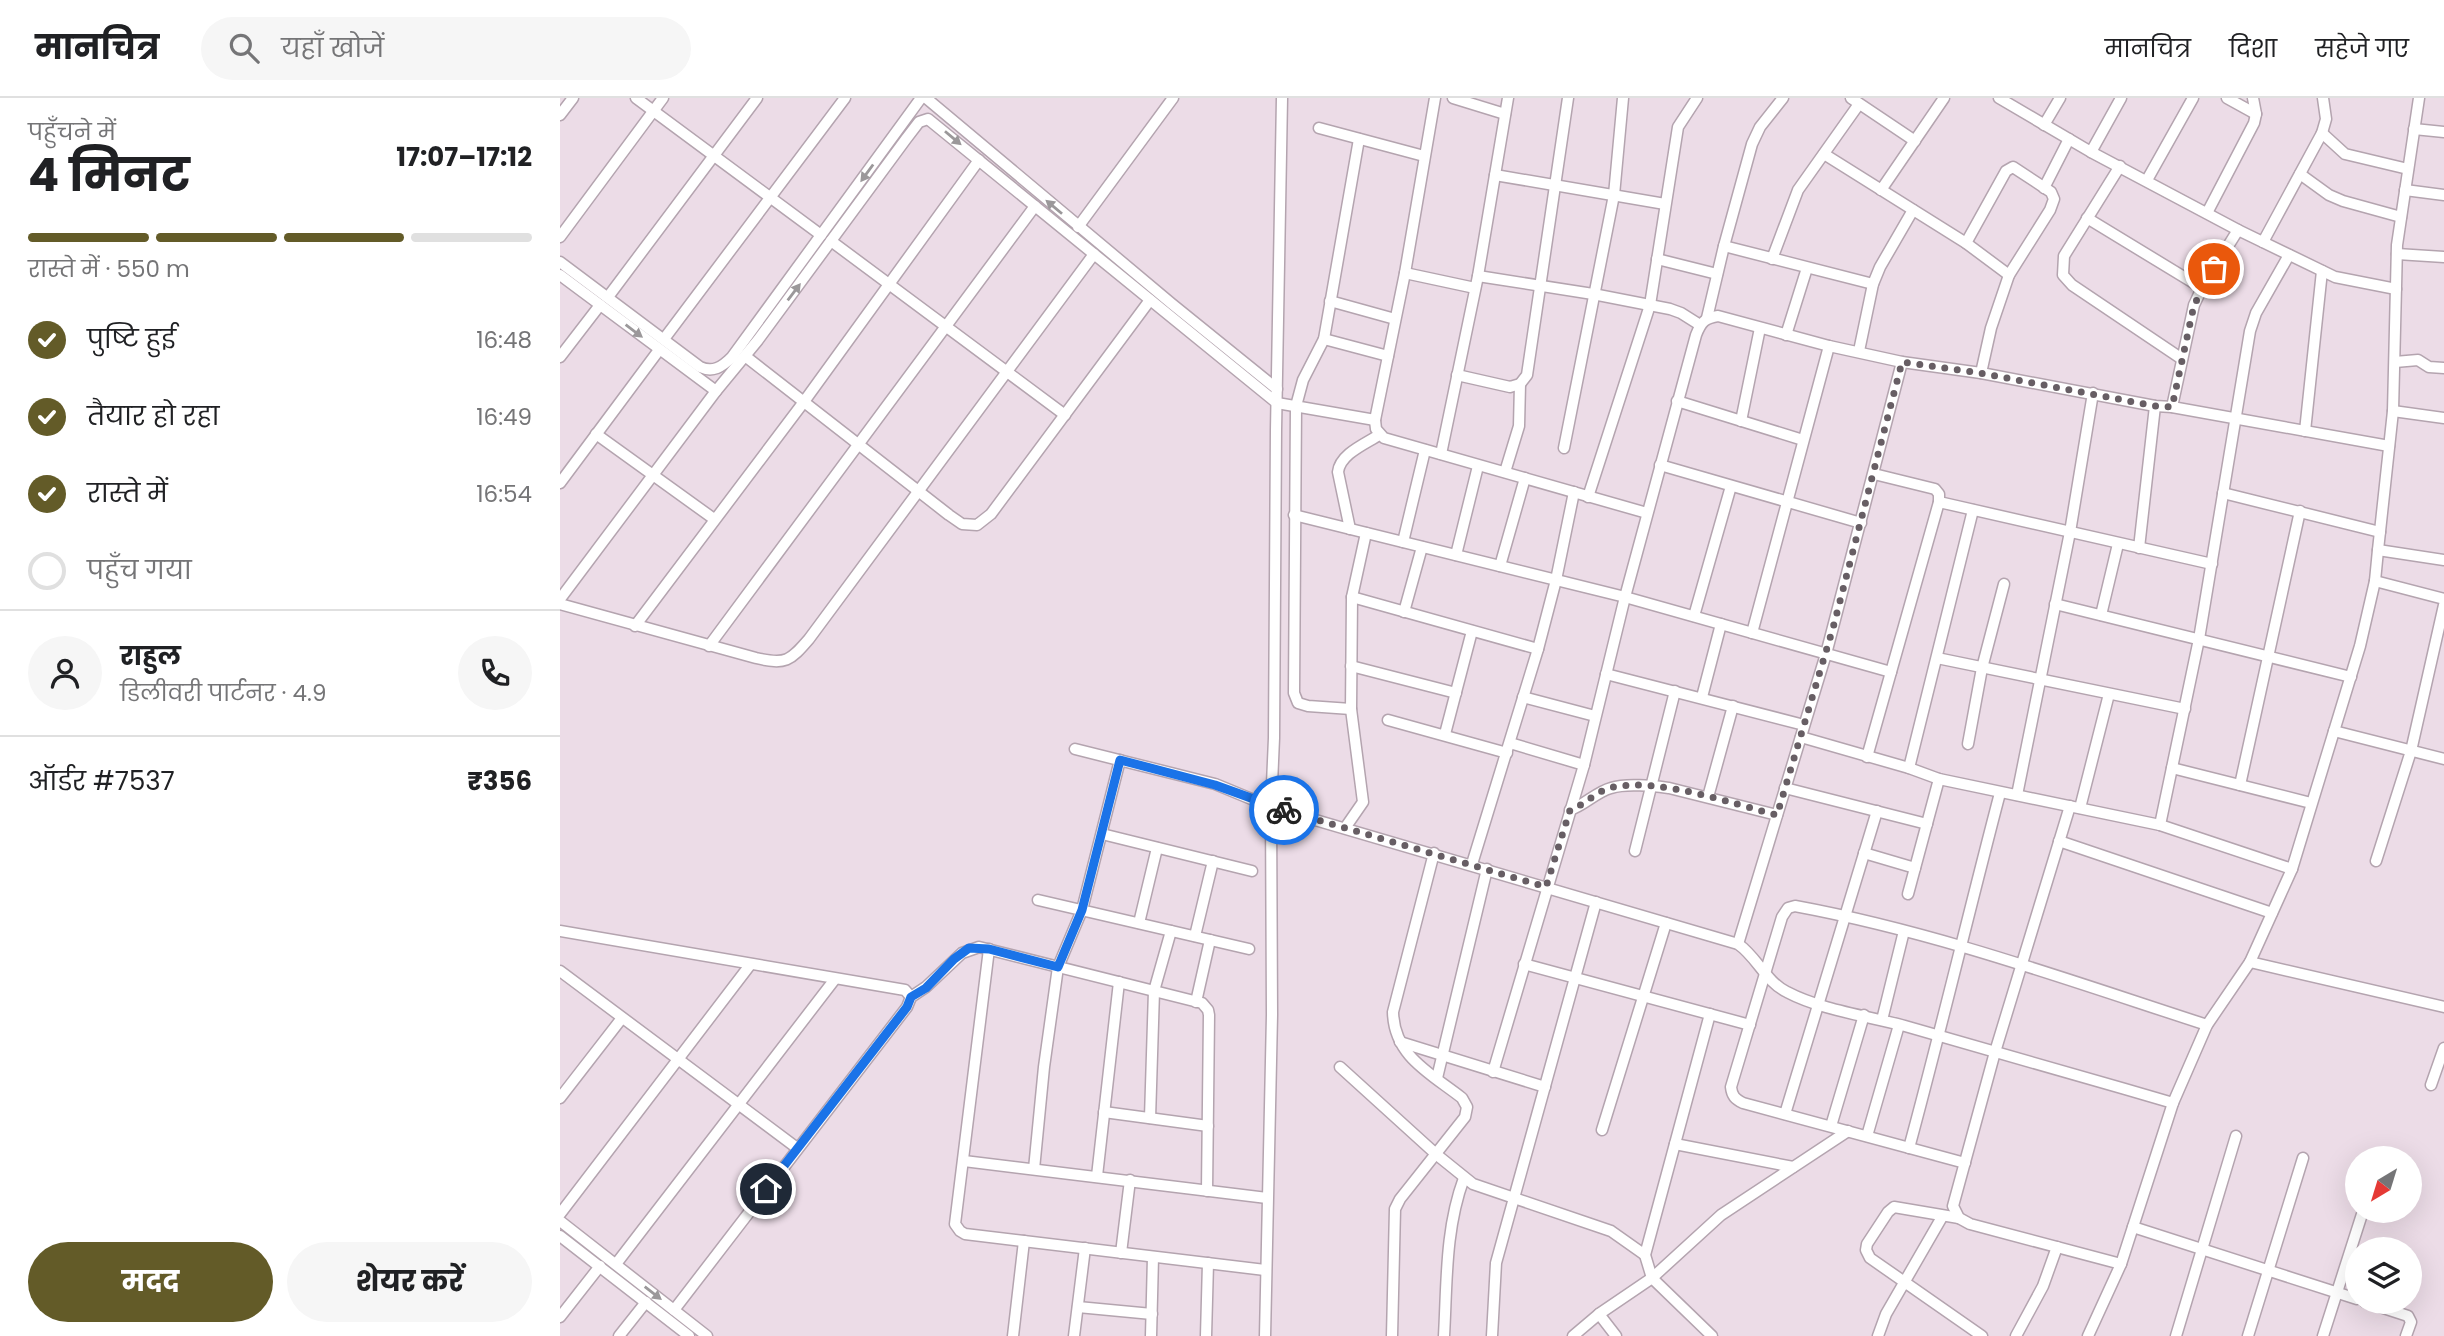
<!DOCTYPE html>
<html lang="hi">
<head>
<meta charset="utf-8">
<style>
	body { margin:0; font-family:Poppins,"Noto Sans Devanagari",sans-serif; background:#f6f6f6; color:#202124; height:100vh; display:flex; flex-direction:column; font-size:26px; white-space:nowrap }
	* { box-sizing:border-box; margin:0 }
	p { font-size:23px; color:#757577 }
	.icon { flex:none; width:38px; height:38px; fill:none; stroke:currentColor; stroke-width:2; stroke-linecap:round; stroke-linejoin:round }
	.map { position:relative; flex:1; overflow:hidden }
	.drawer { display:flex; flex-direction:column; background:#fff; width:560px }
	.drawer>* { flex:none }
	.needle { width:46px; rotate:218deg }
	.buttons { position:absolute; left:1785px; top:1048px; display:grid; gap:14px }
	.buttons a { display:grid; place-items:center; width:77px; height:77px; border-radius:50%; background:#fff; box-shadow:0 7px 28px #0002; font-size:35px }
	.pin { position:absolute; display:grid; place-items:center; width:60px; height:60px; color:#fff; margin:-30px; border:4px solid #fff; border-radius:50%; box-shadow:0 2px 7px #0007 }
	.courier { position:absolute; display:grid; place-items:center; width:70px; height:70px; margin:-35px; border:5px solid #1a73e8; border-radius:50%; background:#fff; color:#222; box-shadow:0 2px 9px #0007 }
	.headline em { font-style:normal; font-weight:700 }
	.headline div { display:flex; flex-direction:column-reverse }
	.headline { display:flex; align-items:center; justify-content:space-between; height:119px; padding:0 28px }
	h1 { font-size:46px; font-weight:700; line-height:52px }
	.bar { display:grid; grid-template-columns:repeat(4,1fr); gap:10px 7px; align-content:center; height:84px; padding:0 28px }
	.bar i { height:9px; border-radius:5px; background:#e0e0e0 }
	.bar .on { background:#635b28 }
	.bar p { grid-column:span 4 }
	.line { display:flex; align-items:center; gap:18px; padding:0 28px; border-top:2px solid #e0e0e0 }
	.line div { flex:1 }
	.round { display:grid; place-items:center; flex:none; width:74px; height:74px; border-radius:37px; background:#f6f6f6 }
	ol { padding:0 28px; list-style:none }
	li { display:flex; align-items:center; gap:21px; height:77px }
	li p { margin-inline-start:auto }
	li .icon { padding:7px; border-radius:50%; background:#635b28; color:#fff; stroke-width:4 }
	li:last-child { color:#757577 }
	li i { width:38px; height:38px; border:4px solid #e0e0e0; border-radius:50% }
	.cta { display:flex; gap:14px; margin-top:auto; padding:14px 28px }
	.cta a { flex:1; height:80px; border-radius:42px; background:#635b28; color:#fff; font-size:28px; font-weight:700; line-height:80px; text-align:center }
	.cta a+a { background:#f6f6f6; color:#202124 }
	header { display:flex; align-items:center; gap:42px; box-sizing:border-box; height:98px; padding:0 35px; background:#fff; border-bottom:2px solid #e0e0e0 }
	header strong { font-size:33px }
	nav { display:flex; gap:38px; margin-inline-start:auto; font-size:24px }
	.search { width:490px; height:63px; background:#f6f6f6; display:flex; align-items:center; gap:18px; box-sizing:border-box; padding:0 24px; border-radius:38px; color:#757577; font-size:26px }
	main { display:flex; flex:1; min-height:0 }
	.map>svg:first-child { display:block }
</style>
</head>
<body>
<header>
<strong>मानचित्र</strong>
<div class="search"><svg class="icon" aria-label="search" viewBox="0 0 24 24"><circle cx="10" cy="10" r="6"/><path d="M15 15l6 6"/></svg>यहाँ खोजें</div>
<nav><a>मानचित्र</a><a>दिशा</a><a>सहेजे गए</a></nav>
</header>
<main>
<section class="drawer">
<div class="headline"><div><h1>4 मिनट</h1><p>पहुँचने में</p></div><em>17:07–17:12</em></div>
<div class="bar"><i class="on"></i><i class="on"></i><i class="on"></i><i></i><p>रास्ते में · 550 m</p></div>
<ol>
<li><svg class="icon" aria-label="check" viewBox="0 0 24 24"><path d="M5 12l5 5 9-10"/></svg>पुष्टि हुई<p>16:48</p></li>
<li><svg class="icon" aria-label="check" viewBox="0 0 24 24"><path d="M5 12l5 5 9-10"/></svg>तैयार हो रहा<p>16:49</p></li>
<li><svg class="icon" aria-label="check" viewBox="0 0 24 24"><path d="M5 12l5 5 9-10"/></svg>रास्ते में<p>16:54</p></li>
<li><i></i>पहुँच गया</li>
</ol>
<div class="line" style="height:126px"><a class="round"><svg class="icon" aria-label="person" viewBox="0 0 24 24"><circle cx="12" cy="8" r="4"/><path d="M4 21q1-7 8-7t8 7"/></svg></a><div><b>राहुल</b><p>डिलीवरी पार्टनर · 4.9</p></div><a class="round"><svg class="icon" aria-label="phone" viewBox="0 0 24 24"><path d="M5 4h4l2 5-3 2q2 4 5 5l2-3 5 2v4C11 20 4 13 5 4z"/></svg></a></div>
<div class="line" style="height:91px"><div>ऑर्डर #7537</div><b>₹356</b></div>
<div class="cta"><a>मदद</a><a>शेयर करें</a></div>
</section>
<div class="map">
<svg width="1884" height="1238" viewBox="0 0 1884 1238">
	<rect width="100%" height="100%" fill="#ecdce7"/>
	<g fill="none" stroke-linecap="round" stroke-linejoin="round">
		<defs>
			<g id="minor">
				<polyline points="76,0 261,137"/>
				<polyline points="366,0 612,206 717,291"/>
				<polyline points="875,0 845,175 815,322 816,331 824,340 1087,415"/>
				<polyline points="893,0 945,16"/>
				<polyline points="1291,0 1355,43"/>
				<polyline points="1439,0 1531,54 1678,132 1775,179 1836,191"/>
				<polyline points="1667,0 1696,16"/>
				<polyline points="0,17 13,0"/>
				<polyline points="1484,27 1500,0"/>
				<polyline points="759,30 864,58"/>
				<polyline points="1854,31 1884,34"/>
				<polyline points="1762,35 1785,56 1848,71"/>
				<polyline points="1531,54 1561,0"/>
				<polyline points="1264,56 1406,145 1449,177"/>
				<polyline points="1560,68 1504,158 1503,177 1512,187 1622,261"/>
				<polyline points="1740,76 1769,97 1783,103 1841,119"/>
				<polyline points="935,77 1105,106"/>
				<polyline points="1587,82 1633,0"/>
				<polyline points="1484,90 1509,41"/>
				<polyline points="1321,92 1384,0"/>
				<polyline points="1845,92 1884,97"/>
				<polyline points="1647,115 1694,25 1696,16 1693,0"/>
				<polyline points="1527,120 1642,190"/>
				<polyline points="518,129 613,0"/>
				<polyline points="0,139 103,0"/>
				<polyline points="271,143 505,317"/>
				<polyline points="1703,144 1762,35 1766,21 1763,0"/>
				<polyline points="1406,145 1446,73 1453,69 1491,94 1494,101 1490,112 1449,177 1431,230 1421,275"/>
				<polyline points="1164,148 1313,186"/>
				<polyline points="1837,156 1884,159"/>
				<polyline points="1097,161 1157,176"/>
				<polyline points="1212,161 1238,92 1299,6"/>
				<path d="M0,164l140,105c13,6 22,0 32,-10l189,-259"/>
				<polyline points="845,175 915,190"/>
				<polyline points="0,177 156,293 198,242 346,41 359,24 368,21 717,305 815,322"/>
				<polyline points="918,178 1033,196 1110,211 1121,215 1140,227"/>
				<polyline points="48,199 197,0"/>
				<polyline points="770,203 835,221"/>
				<polyline points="1147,220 1164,148 1192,46 1200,29 1223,0"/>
				<polyline points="1226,237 1247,170"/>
				<polyline points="104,241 285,0"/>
				<polyline points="764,241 828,258"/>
				<polyline points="1299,253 1313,186 1320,169 1353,112"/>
				<polyline points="185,258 389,417 402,426 417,427 431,416 590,202"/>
				<polyline points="0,259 40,207"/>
				<polyline points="1835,264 1858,262 1869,269 1884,270"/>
				<polyline points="897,277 950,289 960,286 967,277 1008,0"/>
				<polyline points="1117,303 1243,342"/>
				<polyline points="1612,309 1634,207 1642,190 1678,132"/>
				<polyline points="1833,313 1884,320"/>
				<polyline points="1181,323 1200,230"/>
				<polyline points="1745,333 1762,173"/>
				<polyline points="36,336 154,421"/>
				<polyline points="1004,350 1054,97 1063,0"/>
				<polyline points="881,356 918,178 948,0"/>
				<polyline points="1100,367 1301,425"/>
				<polyline points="945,374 959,328 960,286"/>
				<polyline points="0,385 99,252"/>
				<polyline points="1663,395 1820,434"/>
				<polyline points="1028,399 1090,207 1118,29 1137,0"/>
				<polyline points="1379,404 1652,466"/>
				<polyline points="734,417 1065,499 1331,574"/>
				<path d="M790,431l-12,-57c2,-18 27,-28 41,-37"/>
				<polyline points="843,444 865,352"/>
				<polyline points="1579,450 1595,308"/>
				<polyline points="1818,452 1884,462"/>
				<polyline points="896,457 918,368"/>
				<polyline points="940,468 965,380"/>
				<polyline points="1815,483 1884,501"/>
				<polyline points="792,499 978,551"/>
				<polyline points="0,501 156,293"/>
				<path d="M0,506l196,54c30,7 34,3 53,-19l285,-385"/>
				<polyline points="1495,506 1791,579"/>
				<polyline points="844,514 862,449"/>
				<polyline points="1541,517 1558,446"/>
				<polyline points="1134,518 1171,388"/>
				<polyline points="75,528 243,305 419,62"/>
				<polyline points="1192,535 1269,248"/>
				<polyline points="149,548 475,108"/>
				<polyline points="1377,560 1625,611"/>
				<polyline points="791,568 896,595"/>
				<polyline points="1046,576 1244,627"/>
				<polyline points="963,599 1035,618"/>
				<polyline points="1142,599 1161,526"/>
				<polyline points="791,611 748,608 738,605 734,595 736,308 743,282 764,241 799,41"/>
				<polyline points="828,622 947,655"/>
				<polyline points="1774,633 1884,661"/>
				<polyline points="885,636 912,533"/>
				<polyline points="1241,639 1349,670 1379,681 1600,727 1732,771"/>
				<polyline points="950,645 1024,667"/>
				<polyline points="1408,646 1422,570 1444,486"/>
				<path d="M515,651l140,35 56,23 467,137c19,13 28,38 49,48 34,18 81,24 118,34 90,26 179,51 268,77"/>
				<polyline points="1307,659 1379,404 1379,396 1375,391 1314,376"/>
				<polyline points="1349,670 1413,412"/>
				<polyline points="1612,670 1751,705"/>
				<polyline points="1680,687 1740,413"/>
				<polyline points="1225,690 1367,726"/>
				<polyline points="1457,697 1510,434 1533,295"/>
				<polyline points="1148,699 1173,608"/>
				<polyline points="1510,708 1435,954 1393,1108 1399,1120 1410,1126 1561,1166"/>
				<polyline points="1520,710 1549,596"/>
				<path d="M1010,712c15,-5 26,-18 41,-22 16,-5 41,-2 58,0l108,27"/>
				<polyline points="1600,727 1639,541 1690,233 1696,215 1729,157"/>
				<polyline points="785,730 803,704 791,611 792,499 806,435"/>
				<polyline points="542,736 692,773"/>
				<polyline points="1499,743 1712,815"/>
				<polyline points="1075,753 1115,593"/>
				<polyline points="1304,755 1355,770"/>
				<polyline points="1816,763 1851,653 1884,507"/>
				<polyline points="912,766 978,551 996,482 1014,394"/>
				<polyline points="1348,796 1379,681"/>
				<polyline points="478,802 689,851"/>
				<polyline points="579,825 597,750"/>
				<polyline points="0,833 345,892 351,899 347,909 114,1212"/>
				<polyline points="635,838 653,763"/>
				<polyline points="1178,846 1266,556 1342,264"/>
				<polyline points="429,851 395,1126 400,1133 405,1136 705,1172"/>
				<polyline points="1690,864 1884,909"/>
				<polyline points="964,866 1190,927"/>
				<polyline points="0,873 237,1050"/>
				<polyline points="351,899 366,889 402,855 419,849 642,905 648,912 649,917 647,1093"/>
				<polyline points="636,904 650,842"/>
				<polyline points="1150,916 1085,1157 1092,1180 1152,1238"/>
				<polyline points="1322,922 1344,833"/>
				<polyline points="840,944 985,989"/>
				<polyline points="780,969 877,1057 913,1086 1051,1133 1085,1157"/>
				<path d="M933,974l91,-307 41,-168 71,-262c5,-13 9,-17 22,-19l111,30 73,16 79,11 174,33 17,1 217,39"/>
				<polyline points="877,980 927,771"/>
				<polyline points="1871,987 1884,950"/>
				<polyline points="0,1000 62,920"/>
				<polyline points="544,1014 648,1028"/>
				<polyline points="1225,1016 1317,713"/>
				<polyline points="590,1020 594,893 611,833"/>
				<polyline points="1271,1028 1304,917"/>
				<polyline points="1042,1032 1106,825"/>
				<polyline points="1307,1038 1339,927"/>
				<polyline points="1115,1046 1233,1069"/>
				<path d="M1349,1050c32,-118 60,-237 91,-355"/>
				<polyline points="404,1063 707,1100"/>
				<path d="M1405,1065l-222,-60c-8,-4 -11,-7 -12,-16l51,-170 6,-9 7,-2c141,26 276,75 412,119"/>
				<polyline points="474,1071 484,969 498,869 522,812 560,662"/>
				<polyline points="537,1078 559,884"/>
				<polyline points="0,1116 190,867"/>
				<polyline points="1399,1120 1334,1109 1328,1114 1307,1146 1306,1152 1310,1160 1422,1238"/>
				<polyline points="0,1123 147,1238"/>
				<polyline points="1573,1129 1797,1201"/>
				<polyline points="0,1138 129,1238"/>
				<polyline points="561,1155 570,1082"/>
				<polyline points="56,1166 275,881"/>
				<polyline points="1805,1204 1848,1218 1851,1224 1846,1238"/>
				<polyline points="518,1209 592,1216"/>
				<polyline points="1039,1216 1056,1238"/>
				<polyline points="0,1219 40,1168"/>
				<polyline points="59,1238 86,1204"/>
				<polyline points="453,1238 464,1143"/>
				<polyline points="514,1238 525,1150"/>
				<polyline points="591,1238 593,1159"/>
				<polyline points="646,1238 648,1165"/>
				<polyline points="705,1238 712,917 711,709 714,640 716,332 722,0"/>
				<path d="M832,1238l3,-127 5,-10 65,-82 2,-10 -5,-9c-32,-25 -68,-42 -69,-86l41,-159"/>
				<path d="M884,1238c3,-53 1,-107 20,-158"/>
				<polyline points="932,1238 936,1165 1036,804"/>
				<polyline points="1013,1238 1039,1216 1092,1180 1161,1117 1288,1033"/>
				<polyline points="1318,1238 1326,1216 1382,1119"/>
				<polyline points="1456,1238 1483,1188 1497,1149"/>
				<polyline points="1528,1238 1561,1166 1613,1005 1647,927 1690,864 1732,771 1800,548 1815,483 1818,452 1833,313 1837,147 1859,0"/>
				<polyline points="1616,1238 1676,1038"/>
				<polyline points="1688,1238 1743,1060"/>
				<polyline points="1763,1238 1803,1113"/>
			</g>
		</defs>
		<!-- minor casing -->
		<use href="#minor" stroke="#b4a4af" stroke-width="13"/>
		<!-- minor -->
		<use href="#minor" stroke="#fff" stroke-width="10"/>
	</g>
	<!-- one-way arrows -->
	<defs><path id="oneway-solid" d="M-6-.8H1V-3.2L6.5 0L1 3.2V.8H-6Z" transform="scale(1.75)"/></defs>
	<g fill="#9b989a">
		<use href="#oneway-solid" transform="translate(393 40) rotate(40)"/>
		<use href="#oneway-solid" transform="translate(307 75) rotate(126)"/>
		<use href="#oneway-solid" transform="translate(494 109) rotate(-140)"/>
		<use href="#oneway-solid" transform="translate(234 194) rotate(-53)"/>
		<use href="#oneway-solid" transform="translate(74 233) rotate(37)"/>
		<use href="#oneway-solid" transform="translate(93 1195) rotate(38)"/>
	</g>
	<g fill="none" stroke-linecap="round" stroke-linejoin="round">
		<!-- done -->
		<path stroke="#675e64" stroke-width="7" stroke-dasharray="0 12.6" d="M724,712l262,77 24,-77c15,-5 27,-20 43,-23 49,-9 116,16 164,28l56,-187 69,-266 78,11 175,33 17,1 22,-102 20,-36"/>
		<!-- route -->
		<polyline stroke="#1a73e8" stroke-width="9" points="206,1091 347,909 351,899 366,890 394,861 409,850 429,851 498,869 522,812 560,662 655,687 724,712"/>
	</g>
</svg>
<div class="buttons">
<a><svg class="needle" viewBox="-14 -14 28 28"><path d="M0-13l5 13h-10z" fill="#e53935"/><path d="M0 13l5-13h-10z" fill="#757577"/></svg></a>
<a><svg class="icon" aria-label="layers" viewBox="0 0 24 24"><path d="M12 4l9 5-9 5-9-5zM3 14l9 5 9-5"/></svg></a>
</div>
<div class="pin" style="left:1654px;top:171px;background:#ea580c"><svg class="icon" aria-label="bag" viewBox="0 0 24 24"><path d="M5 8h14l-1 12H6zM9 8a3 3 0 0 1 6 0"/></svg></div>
<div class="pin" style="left:206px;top:1091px;background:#1f2937"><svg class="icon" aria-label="home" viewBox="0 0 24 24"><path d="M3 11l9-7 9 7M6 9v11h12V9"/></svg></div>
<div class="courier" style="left:724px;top:712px"><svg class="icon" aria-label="bike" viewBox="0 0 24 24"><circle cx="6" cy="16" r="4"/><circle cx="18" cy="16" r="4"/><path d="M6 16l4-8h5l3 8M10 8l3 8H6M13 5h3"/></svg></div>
</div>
</main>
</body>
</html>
